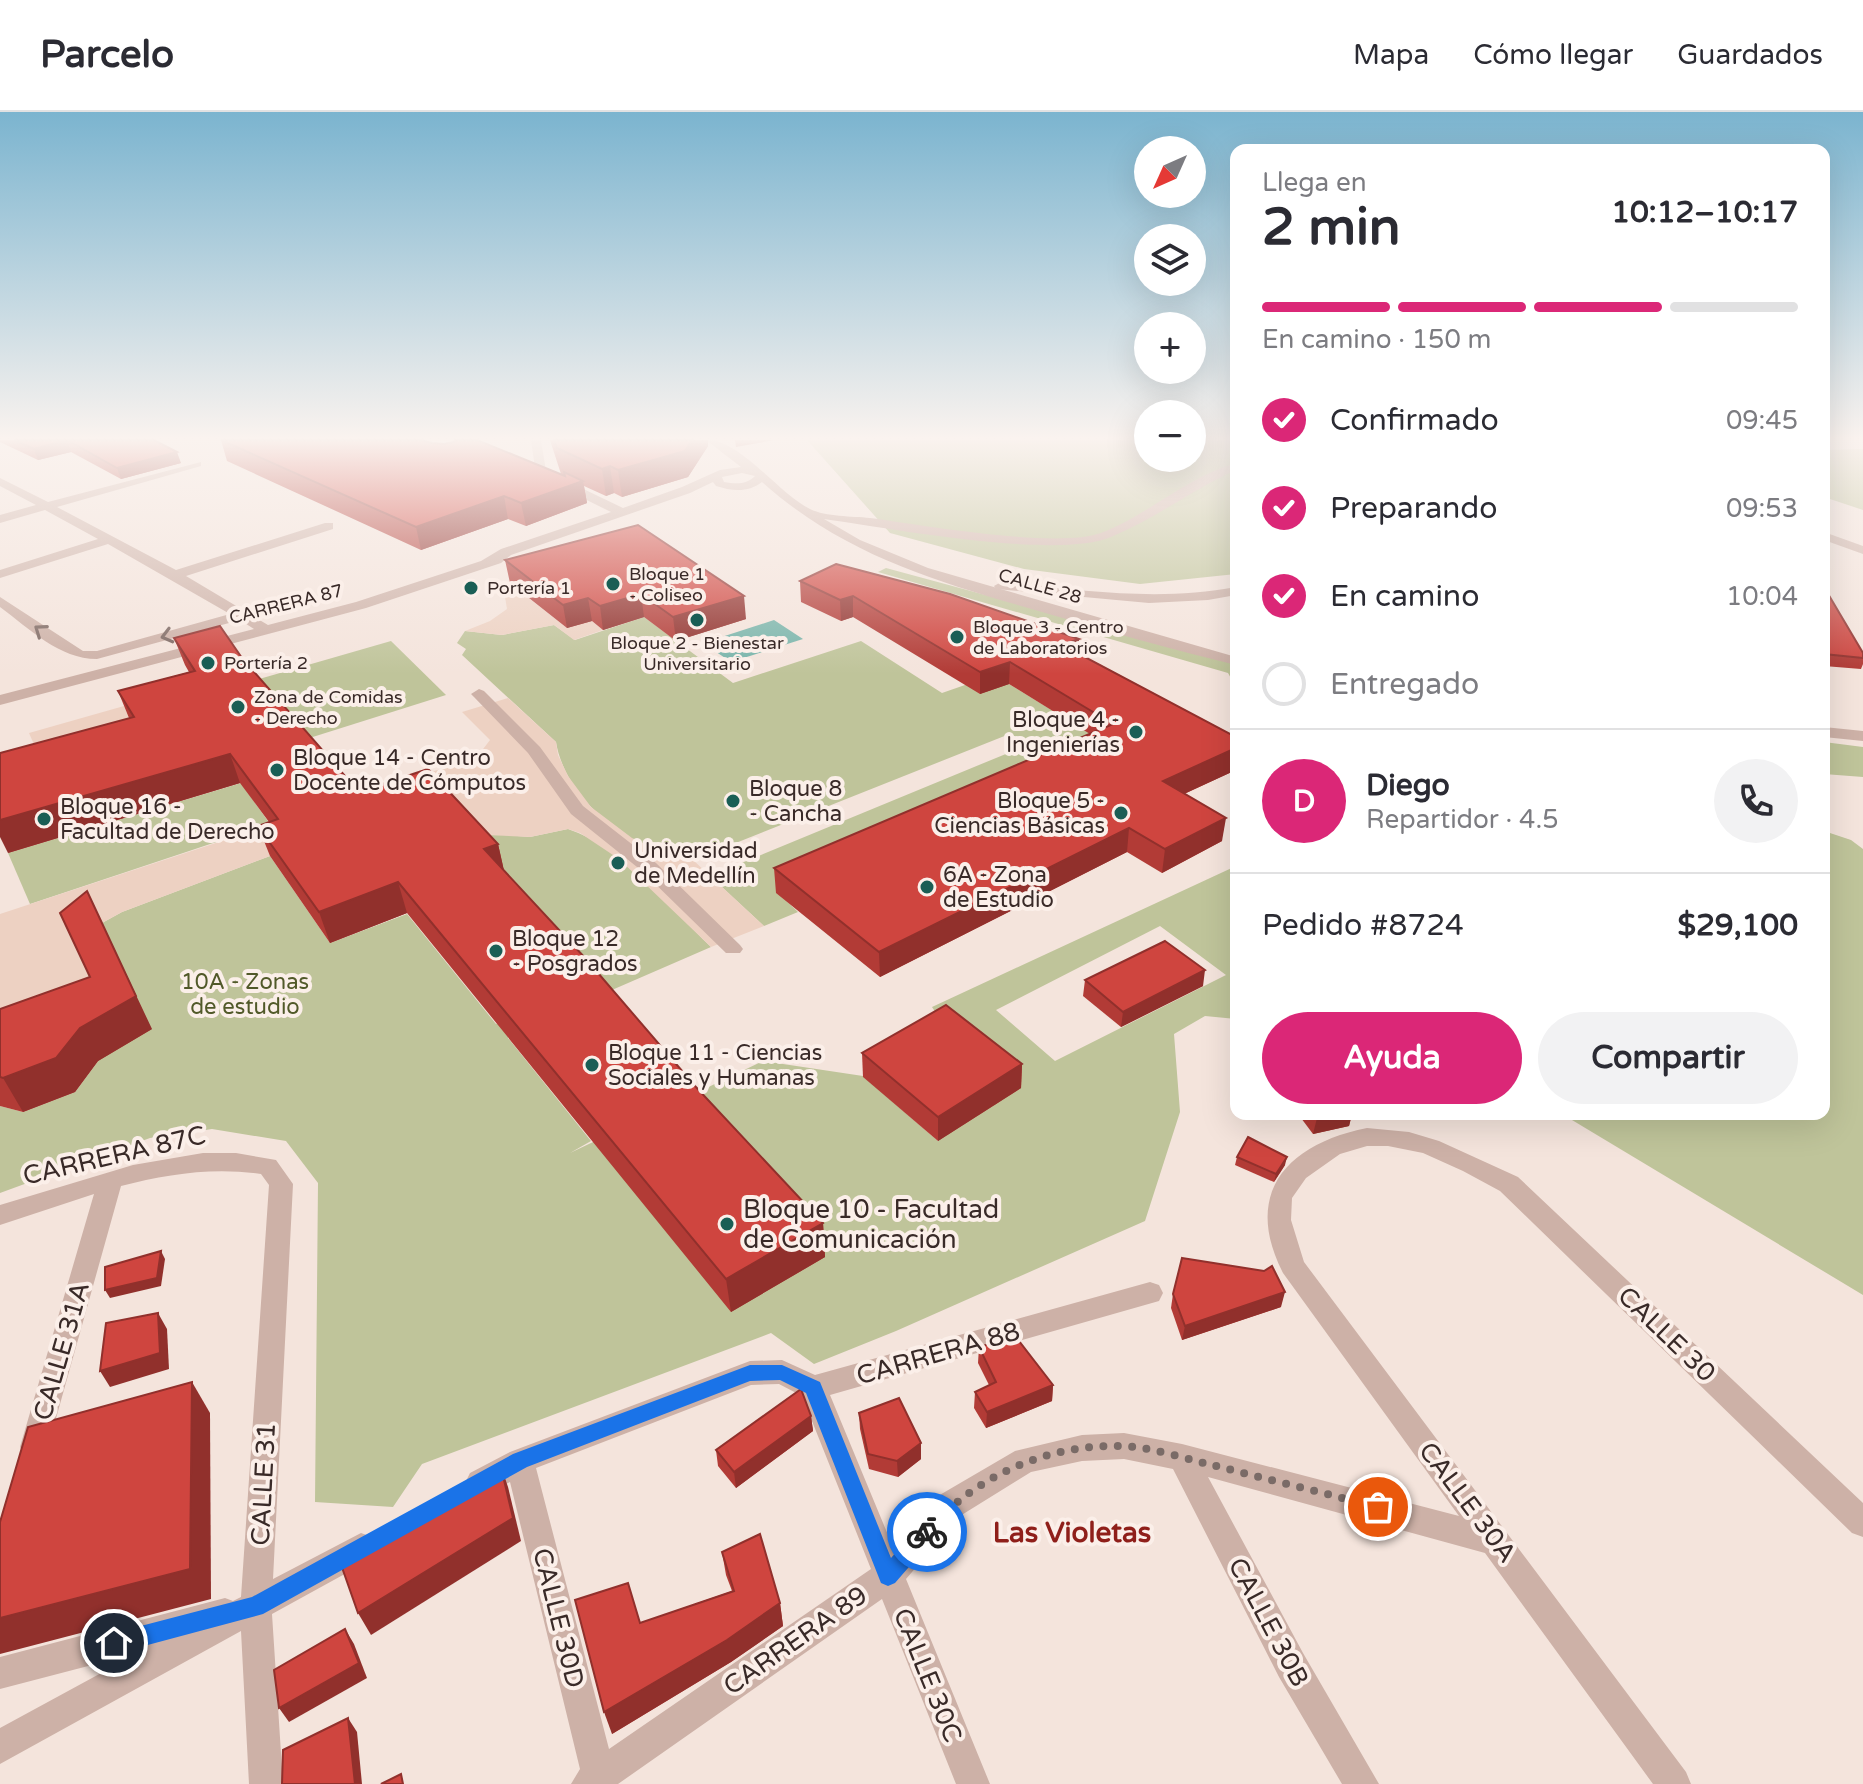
<!DOCTYPE html>
<html lang="es">
<head>
<meta charset="utf-8">
<style>
	body { margin:0; font-family:"Varela Round",sans-serif; background:#f2f2f3; color:#2b2b33; height:100vh; display:flex; flex-direction:column; font-size:30px; white-space:nowrap }
	* { box-sizing:border-box; margin:0 }
	p { font-size:26px; color:#7c7c81 }
	.icon { flex:none; width:44px; height:44px; fill:none; stroke:currentColor; stroke-width:2; stroke-linecap:round; stroke-linejoin:round }
	.map { position:relative; flex:1; overflow:hidden }
	.side { position:absolute; left:1230px; top:32px; width:600px; height:976px; display:flex; flex-direction:column; background:#fff; border-radius:16px; box-shadow:0 8px 32px #0002 }
	.side>* { flex:none }
	.needle { width:52px; rotate:225deg }
	.controls { position:absolute; left:1134px; top:24px; display:grid; gap:16px }
	.controls a { display:grid; place-items:center; width:72px; height:72px; border-radius:50%; background:#fff; box-shadow:0 8px 32px #0002; font-size:40px }
	.pin { position:absolute; display:grid; place-items:center; width:68px; height:68px; color:#fff; margin:-34px; border:4px solid #fff; border-radius:50%; box-shadow:0 2px 8px #0007 }
	.courier { position:absolute; display:grid; place-items:center; width:80px; height:80px; margin:-40px; border:6px solid #1a73e8; border-radius:50%; background:#fff; color:#222; box-shadow:0 2px 10px #0007 }
	.headline em { font-style:normal; font-weight:800 }
	.headline div { display:flex; flex-direction:column-reverse }
	.headline { display:flex; align-items:center; justify-content:space-between; height:136px; padding:0 32px }
	h1 { font-size:52px; font-weight:800; line-height:60px }
	.bar { display:grid; grid-template-columns:repeat(4,1fr); gap:12px 8px; align-content:center; height:96px; padding:0 32px }
	.bar i { height:10px; border-radius:6px; background:#e1e1e2 }
	.bar .on { background:#db2777 }
	.bar p { grid-column:span 4 }
	.line { display:flex; align-items:center; gap:20px; padding:0 32px; border-top:2px solid #e1e1e2 }
	.line div { flex:1 }
	.round { display:grid; place-items:center; flex:none; width:84px; height:84px; border-radius:42px; background:#f2f2f3 }
	ol { padding:0 32px; list-style:none }
	li { display:flex; align-items:center; gap:24px; height:88px }
	li p { margin-inline-start:auto }
	li .icon { padding:8px; border-radius:50%; background:#db2777; color:#fff; stroke-width:4 }
	li:last-child { color:#7c7c81 }
	li i { width:44px; height:44px; border:4px solid #e1e1e2; border-radius:50% }
	.button { display:flex; gap:16px; margin-top:auto; padding:16px 32px }
	.button a { flex:1; height:92px; border-radius:48px; background:#db2777; color:#fff; font-size:32px; font-weight:800; line-height:92px; text-align:center }
	.button a+a { background:#f2f2f3; color:#2b2b33 }
	header { display:flex; align-items:center; gap:48px; box-sizing:border-box; height:112px; padding:0 40px; background:#fff; border-bottom:2px solid #e1e1e2 }
	header strong { font-size:38px }
	nav { display:flex; gap:44px; margin-inline-start:auto; font-size:28px }
	.map>svg:first-child { display:block }
</style>
</head>
<body>
<header>
<strong>Parcelo</strong>
<nav><a>Mapa</a><a>Cómo llegar</a><a>Guardados</a></nav>
</header>
<div class="map">
<svg width="1863" height="1672" viewBox="0 0 1863 1672">
	<rect width="100%" height="100%" fill="#f4e4dc"/>
	<!-- green -->
	<g fill="#bfc49a" fill-rule="evenodd">
		<polygon points="807,328 1148,328 1148,346 1192,346 1192,328 1236,328 1236,462 1140,472 1024,457 890,421"/>
		<polygon points="1863,337 1863,398 1824,385 1824,338"/>
		<polygon points="886,456 1236,551 1236,575 1228,561 878,460"/>
		<path d="M644,505l89,66 128,-42 81,52 23,-8 44,-1 116,71 -348,137 21,20 -34,14 -54,-50 315,-130 -18,-11 -314,125c-59,-7 -127,-58 -137,-118l-94,-87 4,-6 -9,-6 8,-12 37,4 52,-10 21,15z"/>
		<polygon points="391,529 446,583 300,629 249,570"/>
		<polygon points="1824,630 1863,635 1863,665 1824,662"/>
		<polygon points="241,671 270,712 30,792 8,741"/>
		<path d="M568,717c56,19 101,77 143,118l-129,56 -102,-170 50,4z"/>
		<polygon points="1824,719 1851,728 1863,737 1863,1183 1562,1002 1824,1002"/>
		<path d="M270,744l60,87 77,-29 89,110 14,-6 -2,20 83,103 -21,12 193,-92 100,15 75,65 8,-113 -14,-21 304,-141v153l-31,-3 -31,18 6,78 -35,109 -249,110 -82,33 -43,-31 -349,131 -29,43 -78,-5 3,-319 -32,-42 -74,-12 -62,9 -150,55v-87l23,6 52,-20 23,-31 4,-138 20,-11zM1160,814l66,49 -171,86 -59,-51z"/>
	</g>
	<!-- plaza -->
	<g fill="#edd1c2">
		<polygon points="508,470 567,516 592,509 603,518 574,528 554,513 502,523 465,519 490,509 507,497 505,485 491,475"/>
		<polygon points="508,586 556,630 558,643 568,664 591,695 632,726 677,747 693,748 764,814 711,835 619,747 580,721 568,717 530,725 485,723 435,687 270,744 122,800 102,811 76,834 106,898 0,938 0,802 477,645 490,628 462,600"/>
		<polygon points="124,594 130,608 47,662 29,621"/>
	</g>
	<!-- water -->
	<polygon fill="#78b4aa" points="774,508 803,527 731,550 703,531"/>
	<g fill="none" stroke-linecap="round" stroke-linejoin="round">
		<!-- minor -->
		<g fill="#cdb1a7" fill-rule="evenodd">
			<path d="M531,328h10l5,31 77,37 59,-21 38,-17 21,-3 -35,-27c33,-2 74,55 104,69 16,8 42,7 60,9 52,7 186,31 231,15 47,-18 86,-56 135,-70v7c-43,19 -81,49 -125,67 -54,23 -223,-9 -287,-18l36,21 68,28 308,89v8c-65,-16 -130,-34 -194,-53 -104,-30 -197,-56 -280,-130 -14,11 -30,9 -46,4l-3,-4 -23,11 -179,62 -10,8 -135,45 -366,97v-10l254,-66 -14,-9 -143,39c-38,0 -67,-30 -97,-52v-10l83,54h14l133,-37 -122,-70 -108,34v-8l98,-31 -53,-29 -45,13v-8l36,-10 -36,-19v-8l48,24 153,-40v4l-144,41 119,63 149,-47h8v6l-147,47 82,49 88,-23 125,-41 20,-12 110,-37 -75,-37zM742,361l13,3c-9,9 -19,8 -31,6l-2,-5z"/>
			<polygon points="1824,420 1863,434 1863,442 1824,428"/>
			<path d="M1001,470c79,8 156,20 235,5v8l-28,5 -59,3 -153,-14 -2,-3z"/>
			<polygon points="479,577 484,579 540,635 583,694 656,751 740,833 743,837 740,841 726,841 642,759 571,702 528,641 474,585 471,582"/>
			<polygon points="1824,615 1863,619 1863,629 1824,625"/>
			<path d="M1367,1016l42,4 30,9 79,36 345,326v34l-11,-4 -352,-342 -37,-20 -40,-18 -35,-7h-21l-27,8 -34,24 -14,20 -1,22 13,42 382,510 5,12h-38l-168,-231 -277,-76 95,176 76,131h-37l-63,-107 -106,-208 -49,-10 -42,2 -51,11 -71,44 -54,63 84,205h-34l-74,-185 -264,185h-47l9,-15 -70,-287 -30,15 -10,-4 -5,-10 5,-10 40,-21 240,-91 32,-1 33,15 335,-93 9,3 4,8 -4,8 -329,94 63,152 45,-51 77,-45 67,-16 42,-2 58,11 277,72 -176,-243c-41,-80 4,-129 84,-145zM779,1272l23,12 69,173 -262,180 -73,-281 215,-83z"/>
			<path d="M203,1041h33l40,7 17,24 -20,395 88,-46 11,4 4,11 -4,11 -100,55 11,170h-34l-8,-153 -241,133v-36l138,-75 -138,36v-32l225,-59 8,3 8,-4 28,-412 -8,-11c-48,-7 -94,0 -140,12l-73,261 -4,9 -10,4 -10,-4 -4,-9 74,-253 -94,31v-20l133,-40z"/>
		</g>
	</g>
	<!-- wall -->
	<g fill="#b23b36">
		<polygon points="0,328 154,328 181,351 121,367 71,340 38,348 0,330"/>
		<polygon points="221,328 432,331 561,362 550,328 708,328 708,334 688,365 622,385 614,381 606,384 584,374 587,391 526,414 508,407 421,438 227,349"/>
		<polygon points="505,448 746,507 676,529 644,505 603,518 592,509 567,516 510,471"/>
		<polygon points="800,469 1079,527 1078,541 1236,625 1236,658 1184,682 1222,729 1162,761 1127,740 880,865 776,781 774,756 1090,622 1009,572 980,582 853,505 841,509 801,490"/>
		<polygon points="1824,475 1863,546 1863,552 1861,557 1824,554"/>
		<polygon points="174,526 242,546 359,680 498,732 504,759 695,974 823,1111 825,1145 731,1200 407,801 330,831 270,744 258,714 269,710 240,671 8,741 129,606 118,579 189,560 185,553"/>
		<polygon points="1085,868 1203,874 1121,915 1083,884"/>
		<polygon points="0,897 152,917 98,949 75,980 23,1000 0,994"/>
		<polygon points="862,941 1022,952 1021,976 938,1029 863,965"/>
		<polygon points="1298,1002 1352,1002 1349,1014 1313,1022"/>
		<polygon points="1237,1045 1285,1053 1274,1070 1235,1053"/>
		<polygon points="1173,1182 1281,1195 1182,1228 1171,1196"/>
		<polygon points="979,1235 1053,1273 1052,1289 986,1316 974,1296 975,1280 989,1273 978,1251"/>
		<polygon points="859,1301 921,1347 898,1365 869,1357 860,1317"/>
		<polygon points="811,1304 813,1319 736,1376 718,1354 716,1338"/>
		<polygon points="722,1440 780,1491 783,1514 731,1550 612,1622 640,1511 732,1479 726,1463"/>
	</g>
	<!-- shaded-wall -->
	<g fill="#91302c">
		<polygon points="67,328 71,340 38,348 34,337"/>
		<polygon points="692,328 708,328 708,334 688,365 622,385 618,358"/>
		<polygon points="735,328 775,328 736,335"/>
		<polygon points="177,340 181,351 121,367 117,356"/>
		<polygon points="610,354 614,381 606,384 602,357"/>
		<polygon points="583,369 587,391 526,414 521,391"/>
		<polygon points="504,384 508,407 421,438 416,415"/>
		<polygon points="641,482 644,505 603,518 600,494"/>
		<polygon points="744,484 746,507 676,529 673,505"/>
		<polygon points="853,484 853,505 841,509 840,488"/>
		<polygon points="588,486 592,509 567,516 563,493"/>
		<polygon points="1079,527 1077,548 1062,533"/>
		<polygon points="1010,550 1009,572 980,582 980,560"/>
		<polygon points="1236,636 1236,658 1160,693 1163,669"/>
		<polygon points="230,642 240,671 8,741 0,725 0,708"/>
		<polygon points="1226,706 1222,729 1162,761 1165,737"/>
		<polygon points="1129,716 1127,740 880,865 879,840"/>
		<polygon points="498,732 505,763 484,737"/>
		<polygon points="398,770 407,801 330,831 319,800"/>
		<polygon points="87,779 152,917 98,949 75,980 23,1000 3,966 80,916 136,884"/>
		<polygon points="1205,858 1203,874 1121,915 1123,900"/>
		<polygon points="1022,952 1021,976 938,1029 938,1005"/>
		<polygon points="1337,1002 1352,1002 1349,1014 1313,1022 1317,1006"/>
		<polygon points="1287,1045 1285,1053 1274,1070 1276,1062"/>
		<polygon points="823,1111 825,1145 731,1200 726,1167"/>
		<polygon points="161,1139 165,1147 161,1174 110,1186 105,1178"/>
		<polygon points="1285,1180 1281,1195 1182,1228 1185,1214"/>
		<polygon points="158,1201 167,1217 169,1257 110,1275 100,1259"/>
		<polygon points="192,1270 210,1301 211,1487 0,1542 0,1506"/>
		<polygon points="1053,1273 1052,1289 986,1316 987,1300"/>
		<polygon points="811,1304 813,1319 736,1376 734,1360"/>
		<polygon points="921,1331 921,1347 898,1365 897,1349"/>
		<polygon points="500,1351 508,1375 521,1429 371,1523 358,1501"/>
		<polygon points="780,1491 783,1514 731,1550 612,1622 604,1600"/>
		<polygon points="345,1517 354,1532 367,1566 289,1610 279,1596"/>
		<polygon points="348,1606 357,1620 362,1672 355,1672"/>
	</g>
	<!-- building -->
	<g fill="#cf453f" stroke="#91302c" stroke-width="2">
		<polygon points="14,328 154,328 177,340 117,356 67,328 34,337"/>
		<polygon points="221,328 421,328 432,331 444,332 454,330 455,328 477,328 565,364 564,360 583,369 521,391 504,384 416,415"/>
		<polygon points="554,328 692,328 685,339 618,358 610,354 602,357 557,336"/>
		<polygon points="638,413 744,484 673,505 641,482 600,494 588,486 563,493 505,448"/>
		<polygon points="836,452 950,482 1079,527 1062,533 1236,625 1236,636 1163,669 1226,706 1165,737 1129,716 879,840 774,756 1113,612 1010,550 980,560 853,484 840,488 800,469"/>
		<polygon points="1824,475 1863,541 1863,546 1824,542"/>
		<polygon points="220,514 242,546 359,680 428,657 498,732 484,737 586,847 695,974 823,1111 726,1167 398,770 319,800 258,714 278,707 230,642 0,708 0,641 134,605 118,579 195,559 174,526"/>
		<polygon points="87,779 136,884 80,916 56,946 3,966 0,965 0,897 90,865 60,801"/>
		<polygon points="1165,829 1205,858 1123,900 1085,868"/>
		<polygon points="946,893 1022,952 938,1005 862,941"/>
		<polygon points="1314,1002 1337,1002 1317,1006"/>
		<polygon points="1248,1025 1287,1045 1276,1062 1237,1045"/>
		<polygon points="161,1139 157,1166 105,1178 105,1155"/>
		<polygon points="1182,1146 1264,1159 1272,1154 1285,1180 1185,1214 1173,1182"/>
		<polygon points="158,1201 160,1241 100,1259 106,1211"/>
		<polygon points="1016,1225 1053,1273 987,1300 975,1280 996,1270 979,1235"/>
		<polygon points="192,1270 190,1457 0,1506 0,1410 28,1315"/>
		<polygon points="801,1277 811,1304 734,1360 716,1338"/>
		<polygon points="899,1286 921,1331 897,1349 868,1342 859,1301"/>
		<polygon points="500,1351 513,1406 358,1501 338,1444"/>
		<polygon points="760,1422 780,1491 727,1528 604,1600 575,1488 628,1471 640,1511 734,1479 722,1440"/>
		<polygon points="345,1517 359,1551 279,1596 274,1558"/>
		<polygon points="348,1606 355,1672 282,1672 283,1638"/>
		<polygon points="401,1662 403,1672 381,1672"/>
	</g>
	<!-- one-way arrows -->
	<defs><path id="oneway-chevron" d="M-2-3.5L2.5 0L-2 3.5" fill="none" stroke-width="1.6" stroke-linecap="round" stroke-linejoin="round" transform="scale(2)"/></defs>
	<g stroke="#7c6761">
		<use href="#oneway-chevron" transform="translate(40 518) rotate(-145)"/>
		<use href="#oneway-chevron" transform="translate(167 524) rotate(165)"/>
	</g>
	<!-- sky -->
	<linearGradient id="sky" x2="0" y2="1"><stop stop-color="#7bb4cf"/><stop offset="0.58" stop-color="#faf3ef"/><stop offset="1" stop-color="#faf3ef" stop-opacity="0"/></linearGradient>
	<rect width="1863" height="562" fill="url(#sky)"/>
	<!-- route -->
	<polygon fill="#1a73e8" points="750,1253 782,1253 820,1270 891,1446 920,1413 927,1410 934,1413 936,1420 934,1426 895,1471 888,1474 881,1471 806,1281 780,1268 750,1269 527,1355 263,1502 114,1542 106,1539 103,1531 106,1524 114,1521 252,1485 513,1342"/>
	<g fill="none" stroke-linecap="round" stroke-linejoin="round">
		<!-- done -->
		<path stroke="#7a6b67" stroke-width="8" stroke-dasharray="0 14.4" d="M927,1420c47,-56 121,-88 195,-86 29,1 61,12 90,19 55,14 111,28 166,42"/>
	</g>
	<!-- markers -->
	<g fill="#1a5e55" stroke="#fbefe9" stroke-width="3">
		<circle cx="613" cy="472" r="8"/>
		<circle cx="471" cy="476" r="8"/>
		<circle cx="697" cy="508" r="8"/>
		<circle cx="957" cy="525" r="8"/>
		<circle cx="208" cy="551" r="8"/>
		<circle cx="238" cy="595" r="8"/>
		<circle cx="1136" cy="620" r="8"/>
		<circle cx="277" cy="658" r="8"/>
		<circle cx="733" cy="689" r="8"/>
		<circle cx="1121" cy="701" r="8"/>
		<circle cx="44" cy="707" r="8"/>
		<circle cx="618" cy="751" r="8"/>
		<circle cx="927" cy="775" r="8"/>
		<circle cx="496" cy="839" r="8"/>
		<circle cx="592" cy="953" r="8"/>
		<circle cx="727" cy="1112" r="8"/>
	</g>
	<g text-anchor="middle" stroke-width="8" stroke-linejoin="round" paint-order="stroke">
		<!-- far-poi labels -->
		<g font-size="18" fill="#392a28" stroke="#fbefe9" text-anchor="start">
			<text x="629" y="468">Bloque 1<tspan x="629" dy="21">- Coliseo</tspan></text>
			<text x="487" y="482">Portería 1</text>
			<text x="973" y="521">Bloque 3 - Centro<tspan x="973" dy="21">de Laboratorios</tspan></text>
			<text x="697" y="537" text-anchor="middle">Bloque 2 - Bienestar<tspan x="697" dy="21">Universitario</tspan></text>
			<text x="224" y="557">Portería 2</text>
			<text x="254" y="591">Zona de Comidas<tspan x="254" dy="21">- Derecho</tspan></text>
		</g>
		<!-- far-street labels -->
		<g font-size="18" fill="#392a28" stroke="#fbefe9">
			<text transform="translate(1040 474) rotate(16)" y="6">CALLE 28</text>
			<text transform="translate(286 492) rotate(-14)" y="6">CARRERA 87</text>
		</g>
		<!-- poi labels -->
		<g font-size="22" fill="#392a28" stroke="#fbefe9" text-anchor="start">
			<text x="1120" y="615" text-anchor="end">Bloque 4 -<tspan x="1120" dy="25">Ingenierías</tspan></text>
			<text x="293" y="653">Bloque 14 - Centro<tspan x="293" dy="25">Docente de Cómputos</tspan></text>
			<text x="749" y="684">Bloque 8<tspan x="749" dy="25">- Cancha</tspan></text>
			<text x="1105" y="696" text-anchor="end">Bloque 5 -<tspan x="1105" dy="25">Ciencias Básicas</tspan></text>
			<text x="60" y="702">Bloque 16 -<tspan x="60" dy="25">Facultad de Derecho</tspan></text>
			<text x="634" y="746">Universidad<tspan x="634" dy="25">de Medellín</tspan></text>
			<text x="943" y="770">6A - Zona<tspan x="943" dy="25">de Estudio</tspan></text>
			<text x="512" y="834">Bloque 12<tspan x="512" dy="25">- Posgrados</tspan></text>
			<text x="608" y="948">Bloque 11 - Ciencias<tspan x="608" dy="25">Sociales y Humanas</tspan></text>
		</g>
		<!-- park labels -->
		<g font-size="22" fill="#515929" stroke="#fbefe9">
			<text x="245" y="877">10A - Zonas<tspan x="245" dy="25">de estudio</tspan></text>
		</g>
		<!-- near-street labels -->
		<g font-size="26" fill="#392a28" stroke="#fbefe9">
			<text transform="translate(114 1043) rotate(-13)" y="9">CARRERA 87C</text>
			<text transform="translate(1667 1222) rotate(44)" y="9">CALLE 30</text>
			<text transform="translate(61 1239) rotate(-74)" y="9">CALLE 31A</text>
			<text transform="translate(938 1241) rotate(-16)" y="9">CARRERA 88</text>
			<text transform="translate(263 1372) rotate(-87)" y="9">CALLE 31</text>
			<text transform="translate(1468 1390) rotate(53)" y="9">CALLE 30A</text>
			<text transform="translate(559 1506) rotate(76)" y="9">CALLE 30D</text>
			<text transform="translate(1269 1510) rotate(62)" y="9">CALLE 30B</text>
			<text transform="translate(795 1528) rotate(-35)" y="9">CARRERA 89</text>
			<text transform="translate(928 1563) rotate(68)" y="9">CALLE 30C</text>
		</g>
		<!-- near-poi labels -->
		<g font-size="26" fill="#392a28" stroke="#fbefe9" text-anchor="start">
			<text x="743" y="1106">Bloque 10 - Facultad<tspan x="743" dy="30">de Comunicación</tspan></text>
		</g>
		<!-- near-neighbourhood labels -->
		<g font-size="28" font-weight="bold" fill="#8f1f1a" stroke="#fbefe9">
			<text x="1072" y="1430">Las Violetas</text>
		</g>
	</g>
</svg>
<div class="controls">
<a><svg class="needle" viewBox="-14 -14 28 28"><path d="M0-13l5 13h-10z" fill="#e53935"/><path d="M0 13l5-13h-10z" fill="#7c7c81"/></svg></a>
<a><svg class="icon" aria-label="layers" viewBox="0 0 24 24"><path d="M12 4l9 5-9 5-9-5zM3 14l9 5 9-5"/></svg></a>
<a>+</a>
<a>−</a>
</div>
<div class="pin" style="left:1378px;top:1395px;background:#ea580c"><svg class="icon" aria-label="bag" viewBox="0 0 24 24"><path d="M5 8h14l-1 12H6zM9 8a3 3 0 0 1 6 0"/></svg></div>
<div class="pin" style="left:114px;top:1531px;background:#1f2937"><svg class="icon" aria-label="home" viewBox="0 0 24 24"><path d="M3 11l9-7 9 7M6 9v11h12V9"/></svg></div>
<div class="courier" style="left:927px;top:1420px"><svg class="icon" aria-label="bike" viewBox="0 0 24 24"><circle cx="6" cy="16" r="4"/><circle cx="18" cy="16" r="4"/><path d="M6 16l4-8h5l3 8M10 8l3 8H6M13 5h3"/></svg></div>
<section class="side">
<div class="headline"><div><h1>2 min</h1><p>Llega en</p></div><em>10:12–10:17</em></div>
<div class="bar"><i class="on"></i><i class="on"></i><i class="on"></i><i></i><p>En camino · 150 m</p></div>
<ol>
<li><svg class="icon" aria-label="check" viewBox="0 0 24 24"><path d="M5 12l5 5 9-10"/></svg>Confirmado<p>09:45</p></li>
<li><svg class="icon" aria-label="check" viewBox="0 0 24 24"><path d="M5 12l5 5 9-10"/></svg>Preparando<p>09:53</p></li>
<li><svg class="icon" aria-label="check" viewBox="0 0 24 24"><path d="M5 12l5 5 9-10"/></svg>En camino<p>10:04</p></li>
<li><i></i>Entregado</li>
</ol>
<div class="line" style="height:144px"><b class="round" style="background:#db2777;color:#fff">D</b><div><b>Diego</b><p>Repartidor · 4.5</p></div><a class="round"><svg class="icon" aria-label="phone" viewBox="0 0 24 24"><path d="M5 4h4l2 5-3 2q2 4 5 5l2-3 5 2v4C11 20 4 13 5 4z"/></svg></a></div>
<div class="line" style="height:104px"><div>Pedido #8724</div><b>$29,100</b></div>
<div class="button"><a>Ayuda</a><a>Compartir</a></div>
</section>
</div>
</body>
</html>
